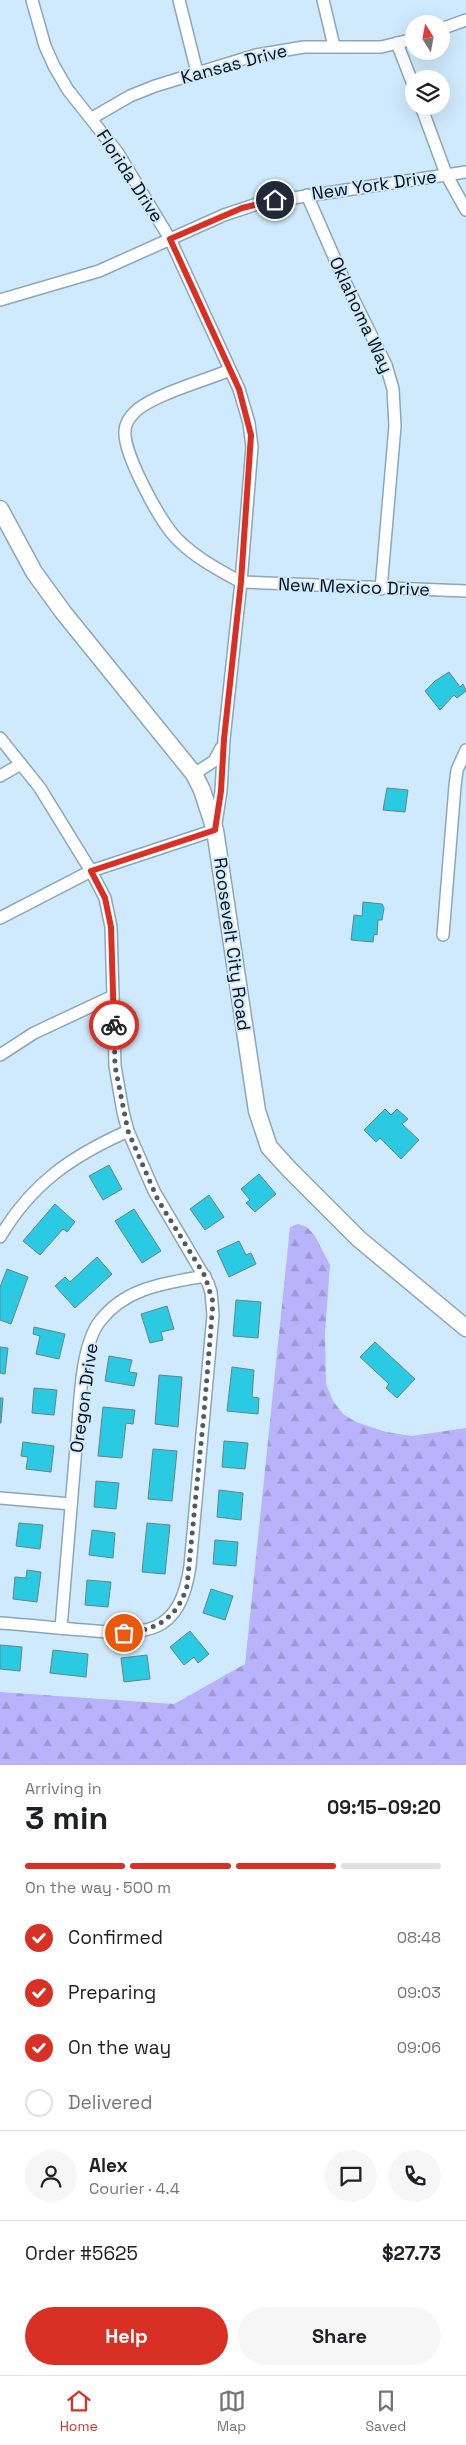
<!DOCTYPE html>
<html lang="en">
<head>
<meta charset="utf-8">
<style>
	body { margin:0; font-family:"Space Grotesk",sans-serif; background:#f6f6f6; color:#202124; height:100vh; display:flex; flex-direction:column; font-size:19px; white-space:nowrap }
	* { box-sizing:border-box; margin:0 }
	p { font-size:16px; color:#757577 }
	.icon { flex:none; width:28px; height:28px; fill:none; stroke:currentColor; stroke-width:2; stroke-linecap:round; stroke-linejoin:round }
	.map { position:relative; height:1765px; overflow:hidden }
	.details { display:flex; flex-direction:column; background:#fff; flex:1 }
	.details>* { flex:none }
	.needle { width:32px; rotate:349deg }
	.controls { position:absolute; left:405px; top:15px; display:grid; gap:10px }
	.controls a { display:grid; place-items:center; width:45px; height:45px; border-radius:50%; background:#fff; box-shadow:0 5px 20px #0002; font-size:25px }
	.pin { position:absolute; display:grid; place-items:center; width:42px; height:42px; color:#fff; margin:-21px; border:2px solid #fff; border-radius:50%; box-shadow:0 1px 5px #0007 }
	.courier { position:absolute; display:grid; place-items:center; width:50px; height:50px; margin:-25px; border:4px solid #d93025; border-radius:50%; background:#fff; color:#222; box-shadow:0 1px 6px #0007 }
	.headline em { font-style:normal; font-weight:600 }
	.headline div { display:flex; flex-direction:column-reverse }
	.headline { display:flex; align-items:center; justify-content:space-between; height:85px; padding:0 25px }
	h1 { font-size:32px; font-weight:600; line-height:38px }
	.bar { display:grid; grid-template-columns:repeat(4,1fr); gap:8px 5px; align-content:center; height:60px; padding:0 25px }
	.bar i { height:6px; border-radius:4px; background:#e0e0e0 }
	.bar .current { background:#d93025 }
	.bar p { grid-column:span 4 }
	.line { display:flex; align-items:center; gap:12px; padding:0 25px; border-top:1px solid #e0e0e0 }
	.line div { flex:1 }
	.round { display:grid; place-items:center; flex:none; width:52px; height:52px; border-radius:26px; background:#f6f6f6 }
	ol { padding:0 25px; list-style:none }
	li { display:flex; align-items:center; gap:15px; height:55px }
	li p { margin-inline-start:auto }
	li .icon { padding:5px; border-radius:50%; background:#d93025; color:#fff; stroke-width:4 }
	li:last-child { color:#757577 }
	li i { width:28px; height:28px; border:2px solid #e0e0e0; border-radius:50% }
	.action { display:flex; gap:10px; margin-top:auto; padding:10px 25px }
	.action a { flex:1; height:58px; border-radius:30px; background:#d93025; color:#fff; font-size:20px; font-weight:600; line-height:58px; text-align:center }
	.action a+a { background:#f6f6f6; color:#202124 }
	.tabs { display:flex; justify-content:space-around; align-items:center; height:70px; border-top:1px solid #e0e0e0; background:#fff; font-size:14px; color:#757577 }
	.tabs a { display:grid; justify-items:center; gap:2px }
	.tabs .current { color:#d93025 }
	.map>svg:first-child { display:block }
</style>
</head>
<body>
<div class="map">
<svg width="466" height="1765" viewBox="0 0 466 1765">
	<defs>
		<pattern id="forest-firs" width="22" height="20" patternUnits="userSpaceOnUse" patternTransform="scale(1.25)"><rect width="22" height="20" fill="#b9b3fb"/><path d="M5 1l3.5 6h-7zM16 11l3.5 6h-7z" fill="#9e99d6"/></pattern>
	</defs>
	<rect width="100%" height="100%" fill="#cfeafc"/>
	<!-- forest -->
	<polygon fill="url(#forest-firs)" points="298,1224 307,1227 315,1236 330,1265 325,1333 326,1384 333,1401 343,1414 356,1422 386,1432 412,1436 466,1428 466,1765 0,1765 0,1692 174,1704 245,1664 290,1227"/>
	<!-- building -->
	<g fill="#2acae2" stroke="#64848a">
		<polygon points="449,672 460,687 463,684 466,691 457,698 454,695 440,710 425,691 435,681"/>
		<polygon points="387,788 408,790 405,812 383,810"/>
		<polygon points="363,902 382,904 384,908 382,920 378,920 377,935 374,934 373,942 351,940 354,915 362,916"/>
		<polygon points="385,1109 391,1115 397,1109 408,1119 402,1124 419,1140 401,1159 380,1138 376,1142 364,1130"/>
		<polygon points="109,1165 122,1189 103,1200 89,1176"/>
		<polygon points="259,1174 276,1194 255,1212 246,1203 250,1200 241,1189"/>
		<polygon points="209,1195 224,1217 205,1230 190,1209"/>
		<polygon points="55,1204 75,1222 67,1232 63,1229 40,1255 23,1241"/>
		<polygon points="134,1209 161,1251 142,1263 115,1221"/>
		<polygon points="239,1241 246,1255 251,1253 256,1264 229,1277 217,1251"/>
		<polygon points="97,1257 112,1274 75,1308 55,1286 65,1277 70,1282"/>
		<polygon points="7,1269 28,1277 11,1324 0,1320 0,1287"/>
		<polygon points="236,1300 261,1302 258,1338 233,1336"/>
		<polygon points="167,1306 174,1329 161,1332 163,1340 150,1343 141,1314"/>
		<polygon points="34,1327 65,1334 59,1359 36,1354 40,1336 33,1334"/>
		<polygon points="375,1342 415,1379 397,1398 386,1388 389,1384 360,1357"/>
		<polygon points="0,1347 8,1348 5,1374 0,1373"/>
		<polygon points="109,1356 132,1360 129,1372 137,1373 134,1386 105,1381"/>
		<polygon points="232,1367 254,1370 252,1397 259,1398 258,1414 227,1411"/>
		<polygon points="159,1375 182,1377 178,1427 155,1424"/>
		<polygon points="34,1388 57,1390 54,1415 32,1413"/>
		<polygon points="0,1398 3,1398 1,1423 0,1423"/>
		<polygon points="103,1407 135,1410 133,1424 126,1423 122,1458 98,1456"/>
		<polygon points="224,1441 248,1443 245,1469 222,1467"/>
		<polygon points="23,1442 54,1446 51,1472 26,1469 28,1457 21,1456"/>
		<polygon points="153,1449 177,1451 172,1501 148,1499"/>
		<polygon points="96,1481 119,1483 116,1509 94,1507"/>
		<polygon points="219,1490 243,1493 241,1520 217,1517"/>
		<polygon points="19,1523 43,1525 40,1549 16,1546"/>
		<polygon points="147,1523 170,1525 165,1574 142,1572"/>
		<polygon points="92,1530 115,1533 113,1558 89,1555"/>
		<polygon points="215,1540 238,1542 236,1566 213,1564"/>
		<polygon points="27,1570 41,1572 37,1602 13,1599 15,1577 26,1578"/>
		<polygon points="87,1580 111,1582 108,1607 85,1605"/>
		<polygon points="211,1589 233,1596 225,1620 203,1613"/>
		<polygon points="190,1631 209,1654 198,1663 194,1657 184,1665 170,1647"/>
		<polygon points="0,1645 22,1647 20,1671 0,1669"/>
		<polygon points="53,1650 88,1654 86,1677 50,1673"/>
		<polygon points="147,1655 150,1679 124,1682 121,1658"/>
	</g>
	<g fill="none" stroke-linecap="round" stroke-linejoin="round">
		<defs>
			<g id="street">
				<polyline points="179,0 197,72"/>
				<polyline points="323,0 334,46"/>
				<polyline points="441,29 466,20"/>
				<polyline points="397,43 414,87"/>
				<polyline points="421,106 446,174 466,210"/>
				<polyline points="92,118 130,96 155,86 256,55 304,47 381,47 414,39"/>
				<polyline points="307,195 345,282 386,365 393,389 395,426 381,589"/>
				<polyline points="0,300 99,271 224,215 260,203 466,172"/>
				<path d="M230,370c-23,10 -82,26 -97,44 -4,4 -8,11 -8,17 -2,22 36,93 53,109 18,18 41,30 63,42l225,9"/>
				<path d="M0,738l40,50 51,83 14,27 6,29 4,139 8,46 5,19 26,60 54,92 3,9 2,23 -23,251c-10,70 -45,70 -106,64 -28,-2 -56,-5 -84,-7"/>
				<polyline points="194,774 214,761 221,748"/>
				<polyline points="0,776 21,764"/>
				<polyline points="0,918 91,871 215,830 221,791 224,739 241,582 252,447 249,423 239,389 170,239 118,153 68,90 54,66 45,46 32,0"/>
				<polyline points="443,935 455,786 457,770 466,750"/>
				<polyline points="0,1055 34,1033 113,996"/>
				<path d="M0,1237c32,-54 72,-81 128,-106"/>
				<polyline points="0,1498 71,1504"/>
				<path d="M61,1628c5,-60 10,-121 15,-181 4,-35 3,-99 24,-126 26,-34 66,-38 105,-45"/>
			</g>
			<polyline id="secondary" points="0,509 34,572 63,612 194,774 202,790 215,830 257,1111 269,1147 289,1169 359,1239 466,1328"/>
		</defs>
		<!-- street casing -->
		<use href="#street" stroke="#8da6b7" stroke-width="14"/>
		<!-- secondary casing -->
		<use href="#secondary" stroke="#8da6b7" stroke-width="19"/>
		<!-- street -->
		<use href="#street" stroke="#fff" stroke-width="11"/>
		<!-- secondary -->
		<use href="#secondary" stroke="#fff" stroke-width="16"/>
	</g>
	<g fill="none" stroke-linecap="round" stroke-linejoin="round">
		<!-- done -->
		<path stroke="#4c5b65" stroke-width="5" stroke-dasharray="0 9" d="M114,1025l1,41 13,65 30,69 47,76 8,26 -9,111 -17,173c-9,32 -32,45 -63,47"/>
		<!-- route -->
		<polyline stroke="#d93025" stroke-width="6" points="114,1025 111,927 105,898 91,871 215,830 221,791 224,739 241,582 251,435 239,389 170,239 242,208 275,200"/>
	</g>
	<g text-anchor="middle" stroke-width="4" stroke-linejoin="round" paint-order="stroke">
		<!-- street labels -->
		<g font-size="18" fill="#050e14" stroke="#cfeafc">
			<text transform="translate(234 64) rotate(-15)" y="6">Kansas Drive</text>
			<text transform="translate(130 176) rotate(57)" y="6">Florida Drive</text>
			<text transform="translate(374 185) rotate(-8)" y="6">New York Drive</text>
			<text transform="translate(361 315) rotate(65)" y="6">Oklahoma Way</text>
			<text transform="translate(354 587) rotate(2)" y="6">New Mexico Drive</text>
			<text transform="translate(232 944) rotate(82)" y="6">Roosevelt City Road</text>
			<text transform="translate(84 1398) rotate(-82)" y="6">Oregon Drive</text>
		</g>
	</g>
</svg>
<div class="controls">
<a><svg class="needle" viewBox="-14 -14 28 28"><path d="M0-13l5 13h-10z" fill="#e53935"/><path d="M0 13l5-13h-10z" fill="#757577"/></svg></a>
<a><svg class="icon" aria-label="layers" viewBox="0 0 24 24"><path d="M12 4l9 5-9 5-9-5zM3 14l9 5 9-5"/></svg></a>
</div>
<div class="pin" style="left:124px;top:1633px;background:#ea580c"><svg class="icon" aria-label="bag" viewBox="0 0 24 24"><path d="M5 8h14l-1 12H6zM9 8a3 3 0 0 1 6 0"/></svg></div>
<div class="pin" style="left:275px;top:200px;background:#1f2937"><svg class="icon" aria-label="home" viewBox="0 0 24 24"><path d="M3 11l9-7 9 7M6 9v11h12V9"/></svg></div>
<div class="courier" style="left:114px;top:1025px"><svg class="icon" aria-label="bike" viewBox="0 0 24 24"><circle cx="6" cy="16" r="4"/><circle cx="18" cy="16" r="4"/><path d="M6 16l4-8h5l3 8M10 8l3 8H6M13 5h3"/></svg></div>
</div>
<section class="details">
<div class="headline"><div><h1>3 min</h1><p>Arriving in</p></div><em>09:15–09:20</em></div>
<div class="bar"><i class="current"></i><i class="current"></i><i class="current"></i><i></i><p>On the way · 500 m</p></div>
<ol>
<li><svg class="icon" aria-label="check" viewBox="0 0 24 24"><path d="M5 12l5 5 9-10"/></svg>Confirmed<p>08:48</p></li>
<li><svg class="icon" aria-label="check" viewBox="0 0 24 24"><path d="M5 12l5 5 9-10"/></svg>Preparing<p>09:03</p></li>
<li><svg class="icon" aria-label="check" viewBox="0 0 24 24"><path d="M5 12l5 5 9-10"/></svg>On the way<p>09:06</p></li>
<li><i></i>Delivered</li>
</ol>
<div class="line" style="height:90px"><a class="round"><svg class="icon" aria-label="person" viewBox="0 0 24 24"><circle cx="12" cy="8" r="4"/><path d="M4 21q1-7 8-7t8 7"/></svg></a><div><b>Alex</b><p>Courier · 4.4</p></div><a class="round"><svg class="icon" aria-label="chat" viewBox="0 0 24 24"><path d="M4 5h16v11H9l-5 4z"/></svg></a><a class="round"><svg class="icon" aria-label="phone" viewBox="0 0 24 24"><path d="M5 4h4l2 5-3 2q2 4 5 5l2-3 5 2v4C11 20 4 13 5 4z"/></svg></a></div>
<div class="line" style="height:65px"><div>Order #5625</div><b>$27.73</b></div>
<div class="action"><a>Help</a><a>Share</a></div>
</section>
<nav class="tabs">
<a class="current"><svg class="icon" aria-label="home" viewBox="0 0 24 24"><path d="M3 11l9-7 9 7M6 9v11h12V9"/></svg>Home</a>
<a><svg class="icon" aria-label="map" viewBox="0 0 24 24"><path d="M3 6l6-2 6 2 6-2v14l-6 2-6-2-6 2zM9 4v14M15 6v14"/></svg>Map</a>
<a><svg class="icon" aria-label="saved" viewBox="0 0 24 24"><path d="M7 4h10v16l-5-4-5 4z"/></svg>Saved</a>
</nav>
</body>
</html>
